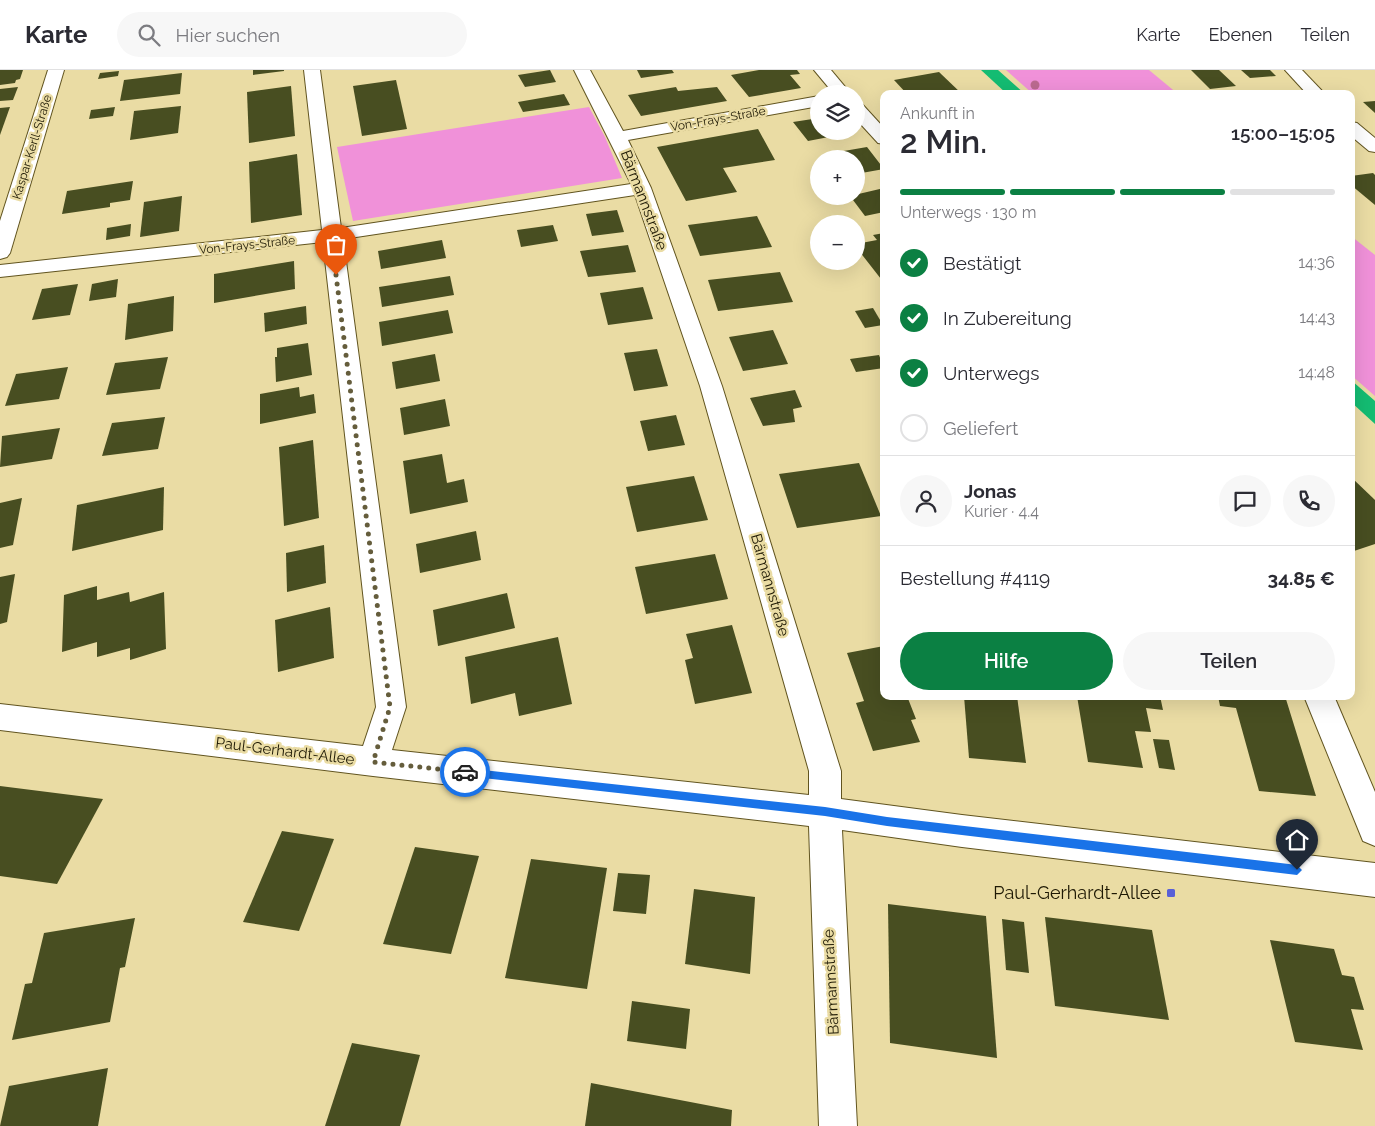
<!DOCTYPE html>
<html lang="de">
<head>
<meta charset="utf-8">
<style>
	body { margin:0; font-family:Raleway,sans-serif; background:#f7f7f7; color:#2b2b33; height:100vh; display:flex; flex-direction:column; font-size:19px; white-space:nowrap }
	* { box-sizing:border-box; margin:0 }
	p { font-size:16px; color:#7c7c81 }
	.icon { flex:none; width:28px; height:28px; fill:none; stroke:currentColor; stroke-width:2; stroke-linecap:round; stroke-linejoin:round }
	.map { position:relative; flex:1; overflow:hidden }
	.side { position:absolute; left:880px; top:20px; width:475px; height:610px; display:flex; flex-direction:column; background:#fff; border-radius:10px; box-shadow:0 5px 20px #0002 }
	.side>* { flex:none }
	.fabs { position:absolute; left:810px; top:15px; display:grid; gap:10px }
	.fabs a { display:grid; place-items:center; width:55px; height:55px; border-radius:50%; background:#fff; box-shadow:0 5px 20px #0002; font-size:25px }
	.pin { position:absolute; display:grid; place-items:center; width:42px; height:42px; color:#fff; margin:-51px -21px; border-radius:50% 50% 50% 0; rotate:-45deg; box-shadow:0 0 5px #0007 }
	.pin .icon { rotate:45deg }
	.courier { position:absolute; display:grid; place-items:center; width:50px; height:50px; margin:-25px; border:4px solid #1a73e8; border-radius:50%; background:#fff; color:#222; box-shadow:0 1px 6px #0007 }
	.overview em { font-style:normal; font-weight:600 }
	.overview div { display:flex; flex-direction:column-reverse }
	.overview { display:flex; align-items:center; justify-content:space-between; height:85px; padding:0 20px }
	h1 { font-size:32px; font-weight:600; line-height:38px }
	.bar { display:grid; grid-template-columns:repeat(4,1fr); gap:8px 5px; align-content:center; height:60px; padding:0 20px }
	.bar i { height:6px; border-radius:4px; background:#e1e1e2 }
	.bar .active { background:#0b8043 }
	.bar p { grid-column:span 4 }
	.line { display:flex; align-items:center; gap:12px; padding:0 20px; border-top:1px solid #e1e1e2 }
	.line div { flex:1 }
	.round { display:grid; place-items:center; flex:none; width:52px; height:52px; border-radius:26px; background:#f7f7f7 }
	ol { padding:0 20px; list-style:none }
	li { display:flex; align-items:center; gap:15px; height:55px }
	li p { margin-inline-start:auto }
	li .icon { padding:5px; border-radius:50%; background:#0b8043; color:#fff; stroke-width:4 }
	li:last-child { color:#7c7c81 }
	li i { width:28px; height:28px; border:2px solid #e1e1e2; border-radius:50% }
	.primary-button { display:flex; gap:10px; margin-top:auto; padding:10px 20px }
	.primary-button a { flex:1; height:58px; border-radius:30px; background:#0b8043; color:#fff; font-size:20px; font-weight:600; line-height:58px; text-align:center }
	.primary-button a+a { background:#f7f7f7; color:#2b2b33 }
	header { display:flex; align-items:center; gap:30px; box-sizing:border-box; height:70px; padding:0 25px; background:#fff; border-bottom:1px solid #e1e1e2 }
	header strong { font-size:24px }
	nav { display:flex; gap:28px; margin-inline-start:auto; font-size:18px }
	.search { width:350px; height:45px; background:#f7f7f7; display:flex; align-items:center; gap:12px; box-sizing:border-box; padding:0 18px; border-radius:28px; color:#7c7c81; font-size:19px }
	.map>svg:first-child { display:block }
</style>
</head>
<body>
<header>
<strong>Karte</strong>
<div class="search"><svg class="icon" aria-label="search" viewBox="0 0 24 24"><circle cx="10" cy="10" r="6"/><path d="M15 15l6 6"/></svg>Hier suchen</div>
<nav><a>Karte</a><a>Ebenen</a><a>Teilen</a></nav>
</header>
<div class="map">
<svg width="1375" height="1056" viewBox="0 0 1375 1056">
	<rect width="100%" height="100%" fill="#eadca4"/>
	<!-- green -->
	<g fill="#f091d9">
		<polygon points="1006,0 1149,0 1178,24 1033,24"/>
		<polygon points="589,37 605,67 622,108 353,151 337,77"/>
		<polygon points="1351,166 1375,185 1375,326 1351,305"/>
	</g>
	<!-- water -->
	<g fill="#14bc72">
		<polygon points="981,0 998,0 1025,24 1007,24"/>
		<polygon points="1351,310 1375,331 1375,354 1351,332"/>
	</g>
	<!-- building -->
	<g fill="#484e21">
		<polygon points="0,0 23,0 20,9 16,10 15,13 0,15"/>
		<polygon points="253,0 284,0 284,1 253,5"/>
		<polygon points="550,0 556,12 525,17 518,5"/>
		<polygon points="637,0 672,0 674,3 641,8"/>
		<polygon points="759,0 797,0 800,4 790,5 801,18 749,27 731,5"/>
		<polygon points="1191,0 1219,0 1236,16 1210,19"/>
		<polygon points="1241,0 1270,0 1276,6 1250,8"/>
		<polygon points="119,1 118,6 98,9 100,3"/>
		<polygon points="939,2 962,24 907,24 894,10"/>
		<polygon points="182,3 180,24 120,31 124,10"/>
		<polygon points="396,10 407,59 362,66 353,16"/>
		<polygon points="291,16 295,66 249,73 247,22"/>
		<polygon points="18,17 13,30 0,31 0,19"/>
		<polygon points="676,17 678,21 717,17 727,31 641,46 628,25"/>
		<polygon points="564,24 570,35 523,42 518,32"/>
		<polygon points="1375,31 1375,43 1363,32"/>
		<polygon points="181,36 178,63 130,70 134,41"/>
		<polygon points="10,37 0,65 0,38"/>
		<polygon points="115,37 113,46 89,49 91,40"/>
		<polygon points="819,48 819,61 855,62 808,71 793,52"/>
		<polygon points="758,59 775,90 723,98 737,122 686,131 657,77"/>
		<polygon points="867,77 884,99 856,104 856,89 843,89 838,82"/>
		<polygon points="297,84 302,145 251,153 249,92"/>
		<polygon points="1373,103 1375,105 1375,135 1351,115 1351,106"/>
		<polygon points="133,111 130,130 110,133 110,137 62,144 67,121"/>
		<polygon points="884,118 884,142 865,146 850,126"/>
		<polygon points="182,126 179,161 140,167 144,132"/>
		<polygon points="617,140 624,162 592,166 586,144"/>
		<polygon points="757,146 772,177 700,186 688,155"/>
		<polygon points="131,154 130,166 106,170 107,158"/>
		<polygon points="553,155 558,171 521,177 517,160"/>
		<polygon points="884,163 884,208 881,209 856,177 856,174 877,170 873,165"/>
		<polygon points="442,170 446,188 381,199 378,181"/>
		<polygon points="628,175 636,202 588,207 580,181"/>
		<polygon points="294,191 295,219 214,233 214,204"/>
		<polygon points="780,202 793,232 718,241 708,210"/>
		<polygon points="450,206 454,225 382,237 379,217"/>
		<polygon points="118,209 116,227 89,231 92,214"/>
		<polygon points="78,214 70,245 32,250 42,219"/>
		<polygon points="643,217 653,249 608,255 600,223"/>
		<polygon points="174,226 173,261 125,270 128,234"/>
		<polygon points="306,236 307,254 265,262 264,243"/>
		<polygon points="873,238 883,255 865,258 855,241"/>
		<polygon points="448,240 453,263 382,276 379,252"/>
		<polygon points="773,260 788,294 743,301 729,267"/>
		<polygon points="308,273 312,305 276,312 275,287 277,287 277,278"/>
		<polygon points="657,279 668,316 634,321 624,283"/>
		<polygon points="435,284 440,311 396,319 392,292"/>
		<polygon points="879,285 884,298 856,302 850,289"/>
		<polygon points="168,287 160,319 106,325 115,293"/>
		<polygon points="68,297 59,329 5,336 16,304"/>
		<polygon points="299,317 300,327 314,324 316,343 260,354 260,324"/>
		<polygon points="795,320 802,337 793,339 795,352 763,356 750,328"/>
		<polygon points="445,329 450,356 404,365 400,338"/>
		<polygon points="676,345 685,375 648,381 640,351"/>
		<polygon points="165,347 158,379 102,386 112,353"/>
		<polygon points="60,358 52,389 0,397 2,366"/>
		<polygon points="313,370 319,448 284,456 279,377"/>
		<polygon points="442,384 447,413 464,409 468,432 410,444 403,391"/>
		<polygon points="859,393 881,446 797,458 779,404"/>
		<polygon points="694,406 708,450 637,462 626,417"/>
		<polygon points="1351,407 1375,430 1375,474 1351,482"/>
		<polygon points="164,417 163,460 72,481 77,435"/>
		<polygon points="22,428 13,475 0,478 0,433"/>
		<polygon points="476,461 481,490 420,503 416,474"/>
		<polygon points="324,475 326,513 287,522 286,483"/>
		<polygon points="715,484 728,529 646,544 635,497"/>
		<polygon points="15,504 7,552 0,554 0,507"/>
		<polygon points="97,516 97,530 129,522 130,532 164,522 166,579 130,590 130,578 97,587 97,572 62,582 64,525"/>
		<polygon points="507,523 515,558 438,576 433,540"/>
		<polygon points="330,537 334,588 278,602 275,550"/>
		<polygon points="732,555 752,623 695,634 685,590 693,588 686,564"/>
		<polygon points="558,567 572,634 519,646 515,623 471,634 465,587"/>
		<polygon points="884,576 884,626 907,626 916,649 911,650 920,672 873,681 856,633 864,631 847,583"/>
		<polygon points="964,626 1017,626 1026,693 969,688"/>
		<polygon points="1077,626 1160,626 1163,640 1146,638 1151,662 1135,661 1143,698 1088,692"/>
		<polygon points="1218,626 1285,626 1316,726 1259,721 1236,638 1220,636"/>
		<polygon points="1153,669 1169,670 1175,700 1159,698"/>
		<polygon points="0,716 103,729 57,814 0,806"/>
		<polygon points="282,761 334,769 299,861 243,852"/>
		<polygon points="415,777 479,786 451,884 383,874"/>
		<polygon points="531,789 607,798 587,919 505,908"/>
		<polygon points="618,803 650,805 646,844 613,841"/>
		<polygon points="694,819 755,827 750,904 685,894"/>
		<polygon points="888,834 986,846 997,988 890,973"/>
		<polygon points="1045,847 1152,860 1169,950 1055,936"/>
		<polygon points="135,848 125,897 120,898 110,952 12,970 25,914 32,913 44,863"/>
		<polygon points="1002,849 1024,852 1029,903 1006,900"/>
		<polygon points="1270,870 1334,879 1342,905 1354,907 1364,940 1351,939 1363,980 1295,972"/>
		<polygon points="632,931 690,939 686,979 627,971"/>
		<polygon points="352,973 420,985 400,1056 325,1056"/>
		<polygon points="108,998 98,1056 0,1056 9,1016"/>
		<polygon points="591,1013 732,1040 731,1056 585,1056"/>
	</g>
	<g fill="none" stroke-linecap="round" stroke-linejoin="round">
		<defs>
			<g id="street">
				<polygon points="48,0 64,0 10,183 7,187 0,189 0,151"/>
				<path d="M304,0h16l21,158 290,-44 -57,-114h16l33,61 196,-35v10l-191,34 23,48 71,198 119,385v28l121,16 413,48v34l-413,-50 -120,-17 15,296h-38l-10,-300 -436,-50 -373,-46v-26l363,42 13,-39 -53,-465 -323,35v-12l322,-35zM635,125l65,191 109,385v24l-417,-45 14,-43 -63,-468z"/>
				<polygon points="814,0 831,0 851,24 834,24"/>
				<polygon points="1285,0 1302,0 1325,24 1307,24"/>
				<polygon points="856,33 862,34 884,58 884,74 878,73 856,49"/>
				<polygon points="1351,52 1357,53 1375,68 1375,82 1369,81 1351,66"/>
				<polygon points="1304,626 1334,626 1375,722 1375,776 1363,771"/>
			</g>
		</defs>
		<!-- street casing -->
		<use href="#street" stroke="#61541f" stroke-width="2"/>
		<!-- street -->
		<use href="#street" fill="#fff" fill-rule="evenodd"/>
	</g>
	<!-- trees -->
	<circle fill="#bb6a90" cx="1035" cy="15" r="4.5"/>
	<!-- route -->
	<polygon fill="#1a73e8" points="465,698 825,737 887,747 1297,795 1302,800 1297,805 887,756 825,746 465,706 461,702"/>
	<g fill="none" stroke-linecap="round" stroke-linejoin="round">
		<!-- done -->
		<polyline stroke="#655d3c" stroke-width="5" stroke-dasharray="0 9" points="336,205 390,637 373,692 465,702"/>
	</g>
	<!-- markers -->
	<rect fill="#5960d7" stroke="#eadca4" stroke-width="2" x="1166" y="818" width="10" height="10" rx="2.5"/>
	<g text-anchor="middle" stroke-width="5" stroke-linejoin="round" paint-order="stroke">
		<!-- far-street labels -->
		<g font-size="12" fill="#1e1904" stroke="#eadca4">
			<text transform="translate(718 49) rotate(-10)" y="4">Von-Frays-Straße</text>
			<text transform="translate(32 77) rotate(-73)" y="4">Kaspar-Kerll-Straße</text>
			<text transform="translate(247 175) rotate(-6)" y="4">Von-Frays-Straße</text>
		</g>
		<!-- street labels -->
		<g font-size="15" fill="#1e1904" stroke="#eadca4">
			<text transform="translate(644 130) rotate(69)" y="5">Bärmannstraße</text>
			<text transform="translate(770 515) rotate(74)" y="5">Bärmannstraße</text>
			<text transform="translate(285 681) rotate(7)" y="5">Paul-Gerhardt-Allee</text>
			<text transform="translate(831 912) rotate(-93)" y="5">Bärmannstraße</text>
		</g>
		<!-- near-poi labels -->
		<g font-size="18" fill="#1e1904" stroke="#eadca4" text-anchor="end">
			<text x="1161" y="829">Paul-Gerhardt-Allee</text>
		</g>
	</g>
</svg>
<div class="fabs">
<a><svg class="icon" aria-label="layers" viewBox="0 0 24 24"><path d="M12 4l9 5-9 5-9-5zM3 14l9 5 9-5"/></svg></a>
<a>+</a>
<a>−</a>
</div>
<div class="pin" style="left:336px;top:205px;background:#ea580c"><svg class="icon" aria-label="bag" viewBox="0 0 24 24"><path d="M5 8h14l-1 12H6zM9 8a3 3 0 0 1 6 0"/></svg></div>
<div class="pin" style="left:1297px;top:800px;background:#1f2937"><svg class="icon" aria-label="home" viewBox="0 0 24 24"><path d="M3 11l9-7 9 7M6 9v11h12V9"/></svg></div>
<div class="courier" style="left:465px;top:702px"><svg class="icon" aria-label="car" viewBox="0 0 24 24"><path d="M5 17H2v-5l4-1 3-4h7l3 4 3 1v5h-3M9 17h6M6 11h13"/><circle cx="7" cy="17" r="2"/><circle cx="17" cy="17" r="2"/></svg></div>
<section class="side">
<div class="overview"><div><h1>2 Min.</h1><p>Ankunft in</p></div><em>15:00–15:05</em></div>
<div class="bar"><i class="active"></i><i class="active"></i><i class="active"></i><i></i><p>Unterwegs · 130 m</p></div>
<ol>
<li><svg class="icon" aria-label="check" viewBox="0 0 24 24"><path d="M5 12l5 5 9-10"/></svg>Bestätigt<p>14:36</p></li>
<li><svg class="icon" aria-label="check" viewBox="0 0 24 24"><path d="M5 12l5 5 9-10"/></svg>In Zubereitung<p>14:43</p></li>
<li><svg class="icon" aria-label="check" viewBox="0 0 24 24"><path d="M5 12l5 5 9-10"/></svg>Unterwegs<p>14:48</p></li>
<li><i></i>Geliefert</li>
</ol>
<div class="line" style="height:90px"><a class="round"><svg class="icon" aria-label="person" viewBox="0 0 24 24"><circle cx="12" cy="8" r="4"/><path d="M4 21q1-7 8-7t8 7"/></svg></a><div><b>Jonas</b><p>Kurier · 4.4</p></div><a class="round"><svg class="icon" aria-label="chat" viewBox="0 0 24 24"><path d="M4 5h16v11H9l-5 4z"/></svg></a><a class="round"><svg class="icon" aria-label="phone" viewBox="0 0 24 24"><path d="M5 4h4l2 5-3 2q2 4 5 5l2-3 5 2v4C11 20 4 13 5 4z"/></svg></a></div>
<div class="line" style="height:65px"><div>Bestellung #4119</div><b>34.85 €</b></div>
<div class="primary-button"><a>Hilfe</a><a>Teilen</a></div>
</section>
</div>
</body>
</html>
